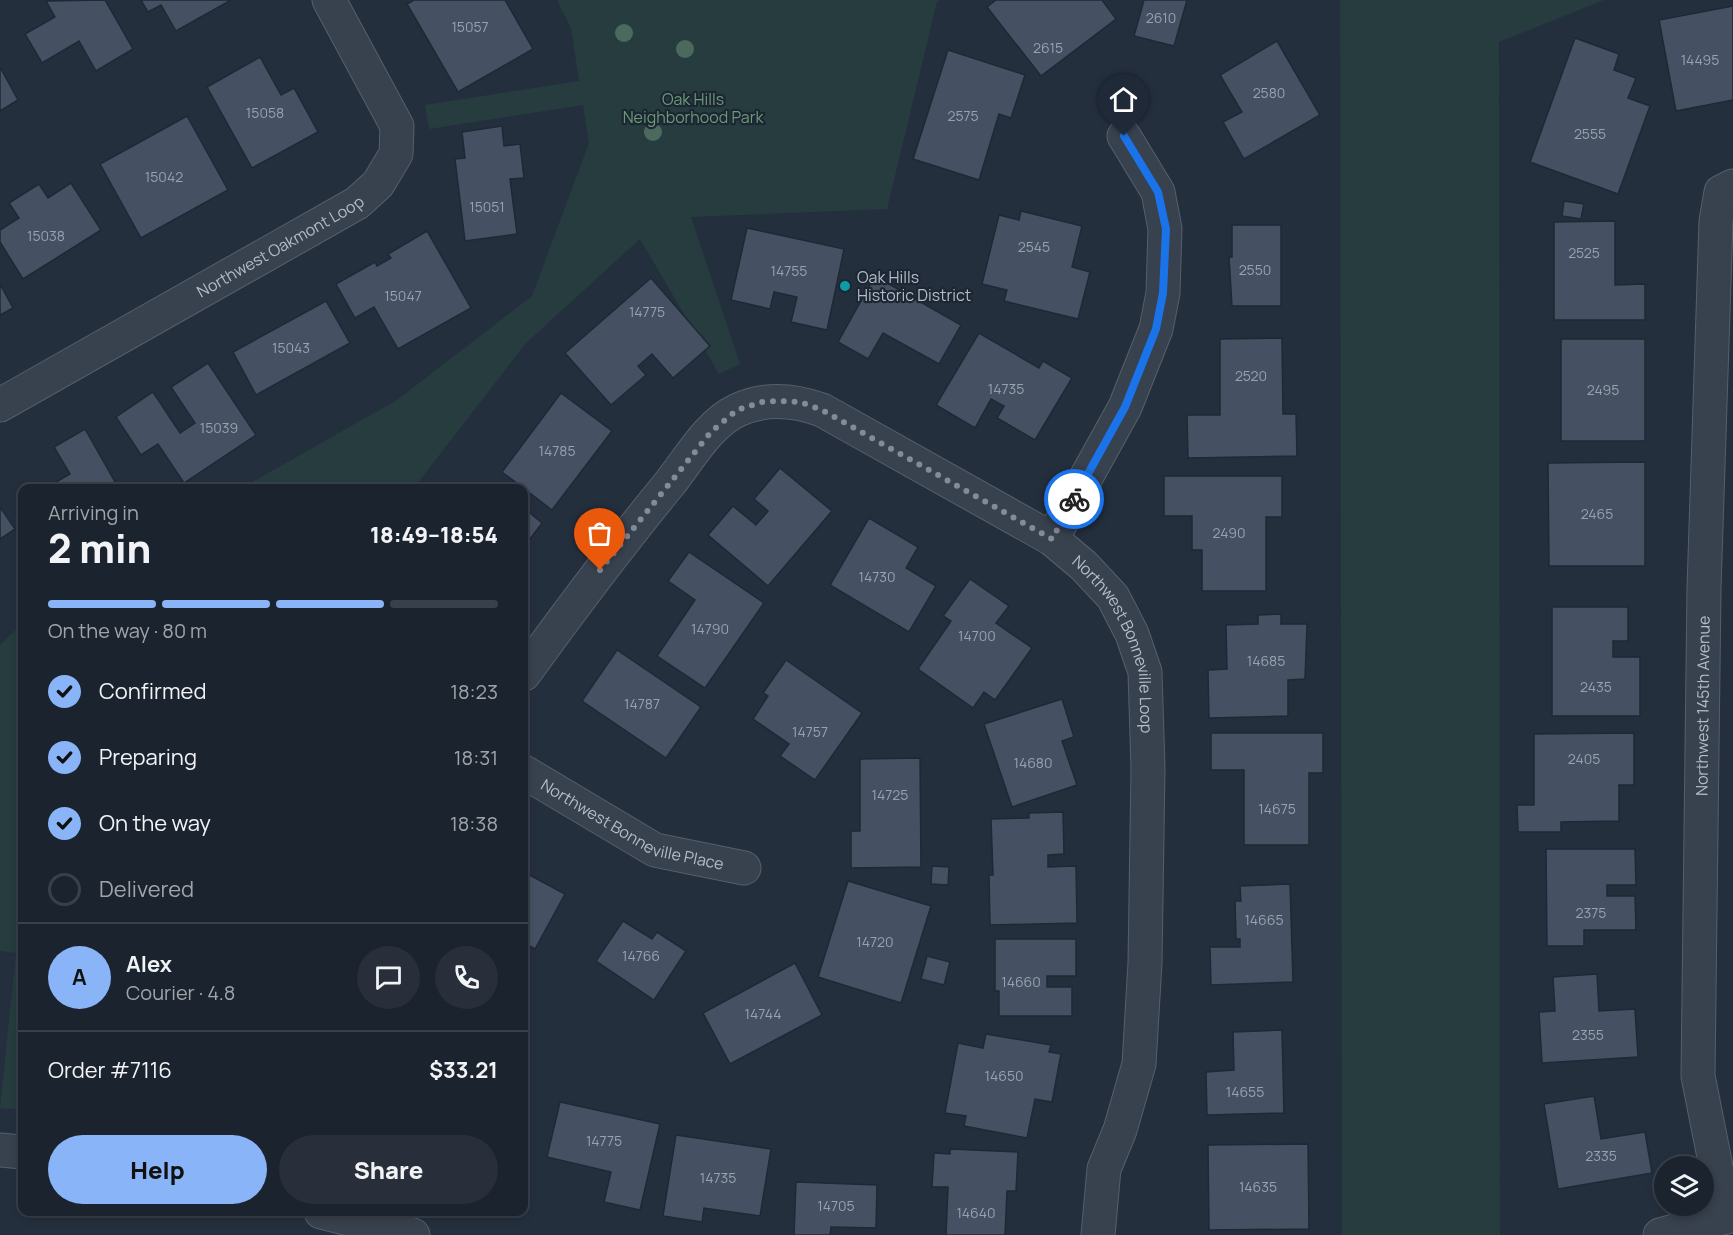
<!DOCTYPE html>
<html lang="en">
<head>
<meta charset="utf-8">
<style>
	body { margin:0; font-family:Manrope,sans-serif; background:#282f3a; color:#f1f3f6; height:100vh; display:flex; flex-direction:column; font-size:22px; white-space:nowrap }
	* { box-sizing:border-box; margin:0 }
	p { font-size:20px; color:#a0a4aa }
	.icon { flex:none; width:33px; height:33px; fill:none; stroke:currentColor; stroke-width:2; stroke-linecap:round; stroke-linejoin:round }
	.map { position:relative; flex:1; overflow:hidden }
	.details { position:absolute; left:18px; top:484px; width:510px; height:732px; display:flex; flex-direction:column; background:#1b232e; border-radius:12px; box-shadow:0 3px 9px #0003,0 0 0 2px #39404a }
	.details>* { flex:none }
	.controls { position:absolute; left:1654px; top:1156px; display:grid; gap:12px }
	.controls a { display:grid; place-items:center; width:60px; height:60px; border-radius:50%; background:#1b232e; box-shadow:0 3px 9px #0003,0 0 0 2px #39404a; font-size:30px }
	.pin { position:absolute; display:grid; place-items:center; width:51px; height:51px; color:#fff; margin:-62px -26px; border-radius:50% 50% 50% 0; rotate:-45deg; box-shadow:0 0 6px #0007 }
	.pin .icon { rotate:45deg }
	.courier { position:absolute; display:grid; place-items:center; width:60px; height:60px; margin:-30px; border:4px solid #1a73e8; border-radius:50%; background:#fff; color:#222; box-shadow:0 2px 8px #0007 }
	.overview em { font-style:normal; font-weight:800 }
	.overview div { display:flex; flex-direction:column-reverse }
	.overview { display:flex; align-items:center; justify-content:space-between; height:102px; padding:0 30px }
	h1 { font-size:39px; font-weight:800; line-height:45px }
	.bar { display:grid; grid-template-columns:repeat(4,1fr); gap:9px 6px; align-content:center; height:72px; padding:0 30px }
	.bar i { height:8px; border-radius:4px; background:#39404a }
	.bar .on { background:#8ab4f8 }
	.bar p { grid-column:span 4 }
	.line { display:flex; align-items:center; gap:15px; padding:0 30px; border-top:2px solid #39404a }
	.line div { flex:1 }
	.round { display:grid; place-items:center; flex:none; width:63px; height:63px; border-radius:32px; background:#282f3a }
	ol { padding:0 30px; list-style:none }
	li { display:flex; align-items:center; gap:18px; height:66px }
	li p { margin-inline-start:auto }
	li .icon { padding:6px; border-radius:50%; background:#8ab4f8; color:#111; stroke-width:4 }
	li:last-child { color:#a0a4aa }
	li i { width:33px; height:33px; border:3px solid #39404a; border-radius:50% }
	.primary-button { display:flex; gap:12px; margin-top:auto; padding:12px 30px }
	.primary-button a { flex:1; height:69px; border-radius:36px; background:#8ab4f8; color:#111; font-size:24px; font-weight:800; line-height:69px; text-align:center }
	.primary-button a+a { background:#282f3a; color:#f1f3f6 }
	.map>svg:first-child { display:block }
</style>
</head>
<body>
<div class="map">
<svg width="1733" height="1235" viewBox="0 0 1733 1235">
	<rect width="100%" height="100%" fill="#242f3e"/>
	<!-- green -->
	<g fill="#263c3f">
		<polygon points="557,0 940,0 937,2 887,209 691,217 740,364 719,374 640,239 526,343 413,489 240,489 397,400 532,296 589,143 583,105 429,129 425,105 579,81 571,28"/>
		<polygon points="1340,0 1604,0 1499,42 1500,1235 1342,1235"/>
		<polygon points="22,624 22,1110 0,1108 16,953 0,951 0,645"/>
	</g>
	<!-- building -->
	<g fill="#455162" stroke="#1f2835" stroke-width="1.5">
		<polygon points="105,0 133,49 96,71 79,41 42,63 25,34 55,17 46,1"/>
		<polygon points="141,0 231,0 176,31 161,5 148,12"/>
		<polygon points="414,0 505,0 533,49 458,92 407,4"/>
		<polygon points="996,0 1102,0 1116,19 1041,76 987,7"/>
		<polygon points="1144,0 1187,0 1174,46 1134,36"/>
		<polygon points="1733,6 1733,100 1676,111 1659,20"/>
		<polygon points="1575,38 1619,54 1614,70 1636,78 1628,98 1650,106 1618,194 1530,162"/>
		<polygon points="1277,41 1320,115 1244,159 1223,122 1242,112 1220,75"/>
		<polygon points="948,50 1025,75 1011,118 999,114 979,180 913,159"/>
		<polygon points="260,57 281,95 294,88 318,132 252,168 207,87"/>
		<polygon points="0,67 18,100 0,111"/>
		<polygon points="187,116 228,190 141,238 100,164"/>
		<polygon points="502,126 504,146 520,144 524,178 510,179 517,234 465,241 455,159 465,158 462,132"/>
		<polygon points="71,183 101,230 23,279 0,242 0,230 19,218 9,203 39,184 48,198"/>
		<polygon points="1564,201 1584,204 1581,219 1562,216"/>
		<polygon points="1021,211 1082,226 1072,267 1090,272 1078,319 1004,301 1007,290 982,284 999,215 1019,220"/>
		<polygon points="1615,221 1615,285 1645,284 1645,320 1554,320 1554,222"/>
		<polygon points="1232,225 1281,225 1281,306 1232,306 1229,257 1232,257"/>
		<polygon points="747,228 844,249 827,330 791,322 797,297 774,292 770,309 731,300"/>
		<polygon points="427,231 471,308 398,349 374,307 355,318 336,284 375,262 377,266 391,258 388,254"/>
		<polygon points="875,276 961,325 939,364 883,333 868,359 838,342"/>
		<polygon points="651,278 710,346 673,378 652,354 638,366 646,375 611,405 565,353"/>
		<polygon points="0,284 13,308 0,315"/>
		<polygon points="326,301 350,343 256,395 233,352"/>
		<polygon points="979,333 1039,368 1043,361 1072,378 1035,440 997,418 1004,406 991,399 975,428 936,405"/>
		<polygon points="1282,338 1283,414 1296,414 1297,456 1188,458 1187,415 1220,415 1220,339"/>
		<rect x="1561" y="339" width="84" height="102"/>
		<polygon points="208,363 256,435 184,483 158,444 141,455 116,417 153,392 180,433 195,423 171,387"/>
		<polygon points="561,393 612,431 552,510 502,472"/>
		<polygon points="85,429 119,489 44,489 70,474 54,447"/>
		<polygon points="1645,462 1645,566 1549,566 1548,463"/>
		<polygon points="780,468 832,511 768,586 708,535 733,506 756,525 768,511 754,499"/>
		<polygon points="1164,476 1282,476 1282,517 1266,517 1266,591 1202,591 1202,550 1192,550 1192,516 1164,516"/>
		<polygon points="0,507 15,529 0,539"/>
		<polygon points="524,508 542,523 524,547"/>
		<polygon points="869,518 918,547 906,568 936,586 909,632 830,585"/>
		<polygon points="689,552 764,603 705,688 657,656 695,600 668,581"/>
		<polygon points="970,579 1009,606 996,623 1032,648 995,700 984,692 973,708 918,669 951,621 943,616"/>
		<polygon points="1552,607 1628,607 1628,641 1613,641 1613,657 1640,657 1640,716 1552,716"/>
		<polygon points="1281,614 1281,624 1307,624 1305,679 1288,680 1288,716 1209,718 1208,670 1227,669 1226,625 1258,624 1258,615"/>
		<polygon points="617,650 701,707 666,758 582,701"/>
		<polygon points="786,660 862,713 815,780 780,756 789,744 753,719 768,696 763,693"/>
		<polygon points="1062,699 1074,737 1062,741 1077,785 1012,807 984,724"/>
		<polygon points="1211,733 1323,733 1323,773 1309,773 1309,845 1244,845 1244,770 1211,770"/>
		<polygon points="1634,733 1634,785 1619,785 1619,821 1561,822 1561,832 1518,832 1517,805 1534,805 1534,734"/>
		<polygon points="920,758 921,867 851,868 851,831 860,831 860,759"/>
		<polygon points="1063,812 1064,854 1048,855 1048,867 1076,866 1077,923 990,925 989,875 993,875 991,819 1029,818 1029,813"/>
		<polygon points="1546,849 1635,849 1636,885 1607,885 1607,896 1635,896 1636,930 1584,930 1584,946 1547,946"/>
		<polygon points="932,866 949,867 948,885 931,884"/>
		<polygon points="524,872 565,894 535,949 524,943"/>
		<polygon points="848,881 931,906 901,1003 818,977"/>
		<polygon points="1290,884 1293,982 1211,985 1210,947 1240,947 1240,939 1236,939 1235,901 1241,901 1240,886"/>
		<polygon points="623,921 652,939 657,932 686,951 654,1000 596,961"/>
		<polygon points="995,939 1076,939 1076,976 1047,976 1047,987 1072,987 1072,1016 999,1016 999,991 995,991"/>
		<polygon points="927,956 950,962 944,985 921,979"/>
		<polygon points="795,963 822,1015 730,1064 703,1013"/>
		<polygon points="1597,974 1599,1011 1635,1009 1638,1057 1542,1063 1539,1012 1555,1011 1553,977"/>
		<polygon points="1282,1030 1284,1113 1207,1115 1206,1072 1234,1070 1233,1032"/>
		<polygon points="986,1034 1051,1045 1049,1052 1061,1054 1052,1102 1035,1099 1027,1138 964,1126 966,1116 945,1113 958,1043 983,1048"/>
		<polygon points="1594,1096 1601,1139 1645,1132 1652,1173 1558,1189 1544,1104"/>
		<polygon points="560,1102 660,1124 640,1210 604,1202 611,1172 547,1157"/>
		<polygon points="676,1135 771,1149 760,1216 704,1208 702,1222 663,1216"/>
		<polygon points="1308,1144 1309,1229 1209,1230 1208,1145"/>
		<polygon points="950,1149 1018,1152 1016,1191 1007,1191 1005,1235 946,1235 948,1187 932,1187 934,1153 950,1154"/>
		<polygon points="796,1182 877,1185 876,1228 831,1227 830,1235 794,1235"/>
	</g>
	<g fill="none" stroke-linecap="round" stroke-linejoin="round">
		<defs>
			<g id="street">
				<path id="s1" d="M0,405l357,-202 21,-19 18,-30 1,-28 -68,-126"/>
				<polyline points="1052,539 1125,407 1156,329 1163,293 1165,229 1158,192 1124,136"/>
				<path id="s2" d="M524,674c47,-65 95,-129 146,-191 19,-24 39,-60 68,-73 28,-13 56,-10 84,0l230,129 32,27 29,31 19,37 13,38 3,96 -3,195 -6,101 -19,66 -16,39 -6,66"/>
				<path id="s3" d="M524,772l131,78 89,18"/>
				<polyline points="0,1150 22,1152"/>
				<polyline points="321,1212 413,1235"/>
				<path id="s4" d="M1726,1217l-28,-141 6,-488 12,-367 5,-29 12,-6"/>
				<polyline points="1660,1235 1733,1215"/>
			</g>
		</defs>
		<!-- street casing -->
		<use href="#street" stroke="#565f6c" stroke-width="35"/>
		<!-- street -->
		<use href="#street" stroke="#38414e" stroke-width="33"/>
	</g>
	<!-- trees -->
	<g fill="#4b6a5d">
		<circle cx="624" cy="33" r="9"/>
		<circle cx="685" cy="49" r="9"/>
		<circle cx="653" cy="132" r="9"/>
	</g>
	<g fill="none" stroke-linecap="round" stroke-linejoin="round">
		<!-- done -->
		<polyline stroke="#828b98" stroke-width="6" stroke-dasharray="0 10.8" points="600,570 711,432 737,410 762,402 779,401 800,402 822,410 1052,539 1074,499"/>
		<!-- route -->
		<polyline stroke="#1a73e8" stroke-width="8" points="1074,499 1125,407 1156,329 1163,293 1166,229 1158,192 1124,136"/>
	</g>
	<!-- markers -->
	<circle fill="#0f9aa8" stroke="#1d2633" stroke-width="2" cx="845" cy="286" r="6"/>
	<g text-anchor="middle" stroke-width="4.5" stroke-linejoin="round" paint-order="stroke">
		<!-- number labels -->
		<g font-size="14" fill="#98a1af">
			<text x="1161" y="23">2610</text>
			<text x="470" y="32">15057</text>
			<text x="1048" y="53">2615</text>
			<text x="1700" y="65">14495</text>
			<text x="1269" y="98">2580</text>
			<text x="265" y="118">15058</text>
			<text x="963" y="121">2575</text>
			<text x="1590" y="139">2555</text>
			<text x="164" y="182">15042</text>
			<text x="487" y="212">15051</text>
			<text x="46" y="241">15038</text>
			<text x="1034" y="252">2545</text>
			<text x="1584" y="258">2525</text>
			<text x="1255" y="275">2550</text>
			<text x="789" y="276">14755</text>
			<text x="403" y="301">15047</text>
			<text x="647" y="317">14775</text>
			<text x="291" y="353">15043</text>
			<text x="1251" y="381">2520</text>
			<text x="1006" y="394">14735</text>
			<text x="1603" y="395">2495</text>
			<text x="219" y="433">15039</text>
			<text x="557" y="456">14785</text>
			<text x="1597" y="519">2465</text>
			<text x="1229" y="538">2490</text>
			<text x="877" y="582">14730</text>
			<text x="710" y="634">14790</text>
			<text x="977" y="641">14700</text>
			<text x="1266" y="666">14685</text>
			<text x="1596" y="692">2435</text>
			<text x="642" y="709">14787</text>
			<text x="810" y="737">14757</text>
			<text x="1584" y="764">2405</text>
			<text x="1033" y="768">14680</text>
			<text x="890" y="800">14725</text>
			<text x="1277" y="814">14675</text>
			<text x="1591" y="918">2375</text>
			<text x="1264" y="925">14665</text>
			<text x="875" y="947">14720</text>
			<text x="641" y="961">14766</text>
			<text x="1021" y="987">14660</text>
			<text x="763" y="1019">14744</text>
			<text x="1588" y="1040">2355</text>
			<text x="1004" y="1081">14650</text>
			<text x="1245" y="1097">14655</text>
			<text x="604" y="1146">14775</text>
			<text x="1601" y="1161">2335</text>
			<text x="718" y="1183">14735</text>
			<text x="1258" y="1192">14635</text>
			<text x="836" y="1211">14705</text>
			<text x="976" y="1218">14640</text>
		</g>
		<!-- park labels -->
		<g font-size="16" fill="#6b9a76" stroke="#1d2633">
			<text x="693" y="105">Oak Hills<tspan x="693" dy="18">Neighborhood Park</tspan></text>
		</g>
		<!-- street labels -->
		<g font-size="16" fill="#b4bcc9" stroke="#1d2633">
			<text dy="6" stroke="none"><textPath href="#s1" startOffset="322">Northwest Oakmont Loop</textPath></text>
			<text dy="6" stroke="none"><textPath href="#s2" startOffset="820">Northwest Bonneville Loop</textPath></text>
			<text dy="6" stroke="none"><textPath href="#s4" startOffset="514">Northwest 145th Avenue</textPath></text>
			<text dy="6" stroke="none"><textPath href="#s3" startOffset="122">Northwest Bonneville Place</textPath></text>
		</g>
		<!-- poi labels -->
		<g font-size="16" fill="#b4bcc9" stroke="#1d2633" text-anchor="start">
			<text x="857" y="283">Oak Hills<tspan x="857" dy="18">Historic District</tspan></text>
		</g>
	</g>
</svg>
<div class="controls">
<a><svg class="icon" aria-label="layers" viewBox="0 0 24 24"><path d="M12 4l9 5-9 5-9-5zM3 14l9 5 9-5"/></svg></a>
</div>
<div class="pin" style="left:600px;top:570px;background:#ea580c"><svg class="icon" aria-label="bag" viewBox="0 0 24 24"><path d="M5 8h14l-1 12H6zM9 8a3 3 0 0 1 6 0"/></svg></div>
<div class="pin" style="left:1124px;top:136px;background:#1f2937"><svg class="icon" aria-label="home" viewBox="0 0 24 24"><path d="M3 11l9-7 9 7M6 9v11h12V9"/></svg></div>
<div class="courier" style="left:1074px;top:499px"><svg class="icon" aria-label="bike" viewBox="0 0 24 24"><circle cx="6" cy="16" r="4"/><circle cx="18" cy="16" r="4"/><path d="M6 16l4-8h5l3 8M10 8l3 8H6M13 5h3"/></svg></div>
<section class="details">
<div class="overview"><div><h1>2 min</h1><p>Arriving in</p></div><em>18:49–18:54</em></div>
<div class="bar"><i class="on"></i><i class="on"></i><i class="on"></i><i></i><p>On the way · 80 m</p></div>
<ol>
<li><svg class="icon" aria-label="check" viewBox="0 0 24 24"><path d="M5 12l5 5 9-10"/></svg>Confirmed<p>18:23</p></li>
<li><svg class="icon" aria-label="check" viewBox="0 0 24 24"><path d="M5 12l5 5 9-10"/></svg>Preparing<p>18:31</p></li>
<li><svg class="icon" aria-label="check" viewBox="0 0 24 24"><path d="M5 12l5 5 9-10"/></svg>On the way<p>18:38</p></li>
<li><i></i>Delivered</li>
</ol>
<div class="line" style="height:108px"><b class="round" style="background:#8ab4f8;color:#111">A</b><div><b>Alex</b><p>Courier · 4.8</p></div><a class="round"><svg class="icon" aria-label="chat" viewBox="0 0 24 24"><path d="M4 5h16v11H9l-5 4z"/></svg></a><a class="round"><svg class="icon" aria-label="phone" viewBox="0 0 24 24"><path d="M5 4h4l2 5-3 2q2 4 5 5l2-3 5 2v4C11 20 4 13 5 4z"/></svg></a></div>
<div class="line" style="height:78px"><div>Order #7116</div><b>$33.21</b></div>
<div class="primary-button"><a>Help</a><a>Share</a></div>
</section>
</div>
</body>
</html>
